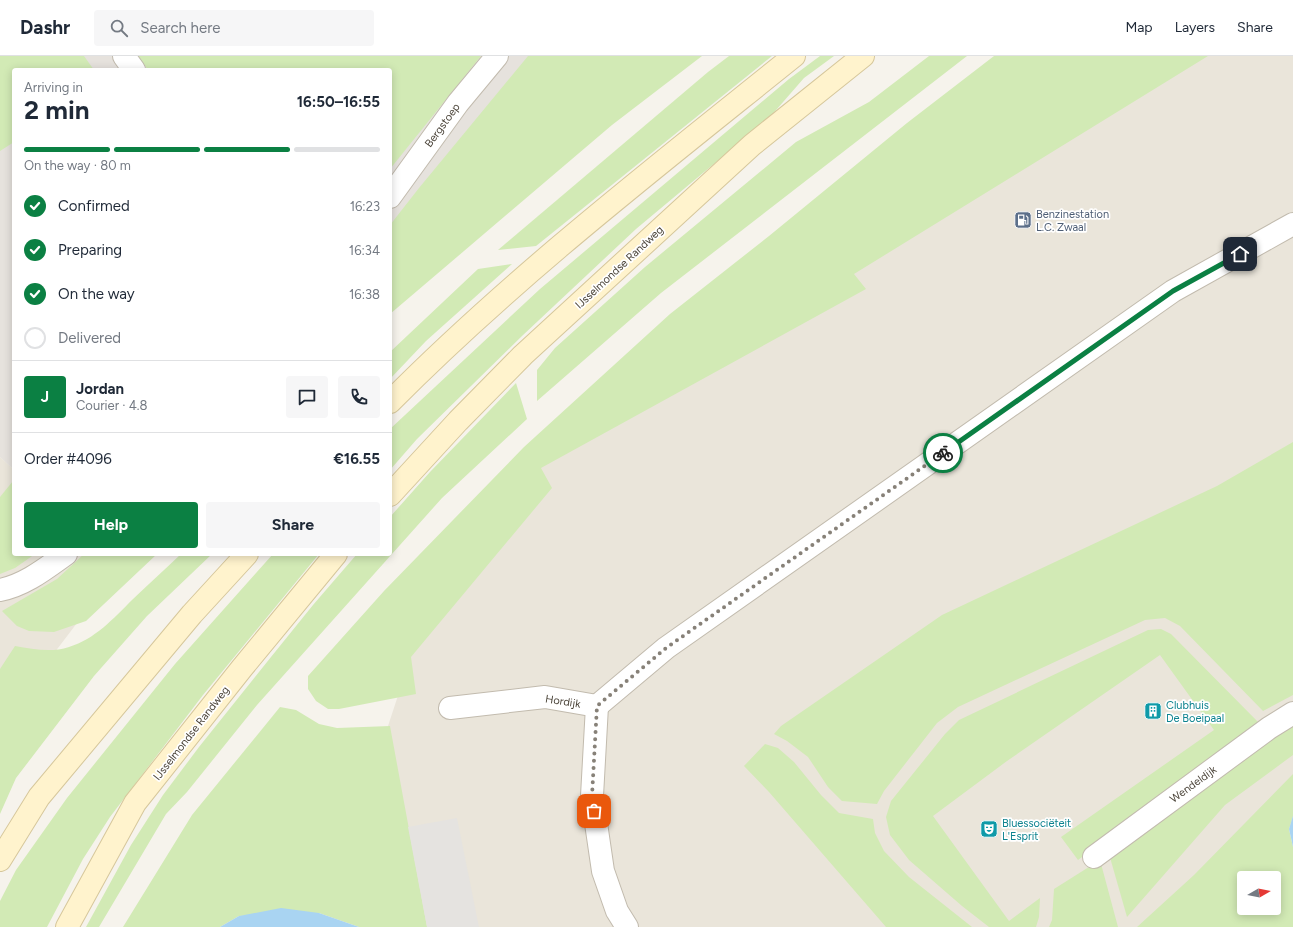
<!DOCTYPE html>
<html lang="en">
<head>
<meta charset="utf-8">
<style>
	body { margin:0; font-family:Figtree,sans-serif; background:#f6f6f7; color:#1f2937; height:100vh; display:flex; flex-direction:column; font-size:15px; white-space:nowrap }
	* { box-sizing:border-box; margin:0 }
	p { font-size:13px; color:#747a83 }
	.icon { flex:none; width:22px; height:22px; fill:none; stroke:currentColor; stroke-width:2; stroke-linecap:round; stroke-linejoin:round }
	.map { position:relative; flex:1; overflow:hidden }
	.details { position:absolute; left:12px; top:12px; width:380px; height:488px; display:flex; flex-direction:column; background:#fff; border-radius:4px; box-shadow:0 2px 10px #0003 }
	.details>* { flex:none }
	.needle { width:26px; rotate:81deg }
	.buttons { position:absolute; left:1237px; top:815px; display:grid; gap:8px }
	.buttons a { display:grid; place-items:center; width:44px; height:44px; border-radius:4px; background:#fff; box-shadow:0 2px 10px #0003; font-size:20px }
	.pin { position:absolute; display:grid; place-items:center; width:34px; height:34px; color:#fff; margin:-17px; border-radius:8px; box-shadow:0 2px 6px #0006 }
	.courier { position:absolute; display:grid; place-items:center; width:40px; height:40px; margin:-20px; border:3px solid #0b8043; border-radius:50%; background:#fff; color:#222; box-shadow:0 1px 5px #0007 }
	.head em { font-style:normal; font-weight:700 }
	.head div { display:flex; flex-direction:column-reverse }
	.head { display:flex; align-items:center; justify-content:space-between; height:68px; padding:0 12px }
	h1 { font-size:26px; font-weight:700; line-height:30px }
	.bar { display:grid; grid-template-columns:repeat(4,1fr); gap:6px 4px; align-content:center; height:48px; padding:0 12px }
	.bar i { height:5px; border-radius:3px; background:#e0e1e3 }
	.bar .selected { background:#0b8043 }
	.bar p { grid-column:span 4 }
	.line { display:flex; align-items:center; gap:10px; padding:0 12px; border-top:1px solid #e0e1e3 }
	.line div { flex:1 }
	.round { display:grid; place-items:center; flex:none; width:42px; height:42px; border-radius:4px; background:#f6f6f7 }
	ol { padding:0 12px; list-style:none }
	li { display:flex; align-items:center; gap:12px; height:44px }
	li p { margin-inline-start:auto }
	li .icon { padding:4px; border-radius:50%; background:#0b8043; color:#fff; stroke-width:4 }
	li:last-child { color:#747a83 }
	li i { width:22px; height:22px; border:2px solid #e0e1e3; border-radius:50% }
	.button { display:flex; gap:8px; margin-top:auto; padding:8px 12px }
	.button a { flex:1; height:46px; border-radius:4px; background:#0b8043; color:#fff; font-size:16px; font-weight:700; line-height:46px; text-align:center }
	.button a+a { background:#f6f6f7; color:#1f2937 }
	header { display:flex; align-items:center; gap:24px; box-sizing:border-box; height:56px; padding:0 20px; background:#fff; border-bottom:1px solid #e0e1e3 }
	header strong { font-size:19px }
	nav { display:flex; gap:22px; margin-inline-start:auto; font-size:14px }
	.search { width:280px; height:36px; background:#f6f6f7; display:flex; align-items:center; gap:10px; box-sizing:border-box; padding:0 14px; border-radius:4px; color:#747a83; font-size:15px }
	.map>svg:first-child { display:block }
</style>
</head>
<body>
<header>
<strong>Dashr</strong>
<div class="search"><svg class="icon" aria-label="search" viewBox="0 0 24 24"><circle cx="10" cy="10" r="6"/><path d="M15 15l6 6"/></svg>Search here</div>
<nav><a>Map</a><a>Layers</a><a>Share</a></nav>
</header>
<div class="map">
<svg width="1293" height="871" viewBox="0 0 1293 871">
	<rect width="100%" height="100%" fill="#f6f3ec"/>
	<!-- residential -->
	<g fill="#eae5da">
		<polygon points="1047,0 1293,0 1293,768 1261,798 1200,871 423,871 388,670 412,597 518,399"/>
		<polygon points="0,401 14,414 14,498 110,498 122,508 0,668"/>
	</g>
	<!-- industrial -->
	<polygon fill="#e6e2dd" points="0,0 681,0 390,232 390,14 14,14 14,414 0,401"/>
	<!-- green -->
	<g fill="#d2eab5" fill-rule="evenodd">
		<polygon points="0,0 84,0 94,14 14,14 14,86 0,95"/>
		<polygon points="138,0 481,0 390,113 390,14 148,14"/>
		<polygon points="528,0 702,0 612,69 390,258 390,169 419,132"/>
		<polygon points="729,0 772,0 536,190 498,194 708,16"/>
		<polygon points="820,0 834,0 804,22 770,61 636,173 522,280 417,383 390,414 390,373 540,233 789,23"/>
		<polygon points="929,0 967,0 661,237 537,345 537,314 555,292 645,211 796,86 869,46"/>
		<polygon points="994,0 1208,0 854,218 866,233 541,412 552,432 411,601 416,638 339,653 328,653 316,645 308,633 308,620 384,535 524,391 670,258 769,180 907,67"/>
		<polygon points="512,208 426,285 390,323 390,296 478,213"/>
		<polygon points="516,327 527,363 442,442 257,649 187,736 166,758 99,871 86,871 131,789 163,739 199,691 271,601 313,549 357,498 390,498 390,461 430,416"/>
		<polygon points="1293,386 1293,639 1263,655 1180,570 1165,562 1145,564 958,651 937,667 884,735 877,748 842,745 828,731 808,701 787,685 774,678 781,670 942,559 1217,430"/>
		<polygon points="13,425 14,426 14,498 35,498 15,512 0,518 0,441"/>
		<polygon points="84,498 157,498 86,565 54,576 29,575 17,570 2,555 57,523"/>
		<path d="M181,498h31l-65,62 -53,60 -78,102 -16,36v-145l15,-23c18,3 36,7 54,1 26,-8 44,-28 63,-47 16,-15 33,-31 49,-46z"/>
		<polygon points="273,498 319,498 203,639 110,761 83,803 47,871 0,871 0,845 16,814 67,742 175,608"/>
		<polygon points="1161,573 1171,578 1261,669 1078,804 1061,781 1214,674 1160,599 1007,705 933,760 1009,865 1040,842 1039,861 1036,871 989,871 962,850 909,804 890,779 886,761 891,745 945,678 959,664 1148,574"/>
		<polygon points="280,651 296,654 319,668 337,672 390,670 427,871 359,871 319,857 239,860 220,871 123,871 192,759"/>
		<polygon points="1293,664 1293,699 1225,749 1127,861 1109,798"/>
		<polygon points="765,688 778,692 794,706 821,739 839,757 873,763 875,777 884,795 909,821 972,871 886,871 769,736 744,710"/>
		<path d="M1293,718v42l-4,13 4,18v80h-156l57,-52zM1244,822h30v30h-30z"/>
		<polygon points="1100,804 1118,871 1049,871 1052,864 1054,833"/>
	</g>
	<!-- parking -->
	<polygon fill="#e5e3e0" points="457,762 479,871 427,871 408,771"/>
	<!-- water -->
	<g fill="#a9d4f2">
		<polygon points="1293,760 1293,791 1289,773"/>
		<polygon points="281,852 319,857 359,871 220,871 239,860"/>
	</g>
	<g fill="none" stroke-linecap="round" stroke-linejoin="round">
		<defs>
			<g id="street">
				<polyline points="124,0 134,14"/>
				<polyline points="390,141 458,47 497,0"/>
				<path d="M0,534c25,-5 45,-21 66,-36"/>
				<polyline points="597,650 666,592 1173,235 1293,168"/>
				<polyline points="597,650 592,740 603,815 617,855 627,871"/>
				<polyline points="450,652 545,641 597,650"/>
				<polyline points="1094,801 1269,672 1293,657"/>
			</g>
			<g id="secondary">
				<path d="M390,346c125,-126 266,-235 404,-346"/>
				<polyline points="390,439 458,365 523,299 752,89 863,0"/>
				<polyline points="0,804 39,741 192,558 247,498"/>
				<polyline points="67,871 135,747 242,612 336,498"/>
			</g>
		</defs>
		<!-- street casing -->
		<use href="#street" stroke="#c2bbae" stroke-width="24"/>
		<!-- secondary casing -->
		<use href="#secondary" stroke="#d6c79b" stroke-width="24"/>
		<!-- street -->
		<use href="#street" stroke="#fff" stroke-width="22"/>
		<!-- secondary -->
		<use href="#secondary" stroke="#fff3cd" stroke-width="22"/>
	</g>
	<g fill="none" stroke-linecap="round" stroke-linejoin="round">
		<!-- done -->
		<polyline stroke="#878178" stroke-width="4" stroke-dasharray="0 7.2" points="594,755 592,740 597,650 666,592 943,397"/>
		<!-- route -->
		<polyline stroke="#0b8043" stroke-width="5" points="943,397 1173,235 1240,198"/>
	</g>
	<!-- icons -->
	<defs>
		<symbol id="fuel-square" viewBox="-11 -11 22 22"><rect x="-9" y="-9" width="18" height="18" rx="4" fill="#5c6f8a" stroke="#fff"/><path d="M-5.5-6h7V0h2V4h1.3V-2.5L3-4.5l.8-.8L6-3V5H2.5V1h-1V6h-7ZM-4.2-4.7v3.2H.2V-4.7Z" fill="#fff"/></symbol>
		<symbol id="building-square" viewBox="-11 -11 22 22"><rect x="-9" y="-9" width="18" height="18" rx="4" fill="#0f9aa8" stroke="#fff"/><path d="M-4-6H4V6H1V3H-1V6H-4ZM-2.5-4.3h1.7v1.8h-1.7ZM.8-4.3h1.7v1.8H.8ZM-2.5-1h1.7V.8h-1.7ZM.8-1h1.7V.8H.8Z" fill="#fff"/></symbol>
		<symbol id="theatre-square" viewBox="-11 -11 22 22"><rect x="-9" y="-9" width="18" height="18" rx="4" fill="#0f9aa8" stroke="#fff"/><path d="M-5-5.5Q0-4 5-5.5V0Q5 5 0 6Q-5 5-5 0ZM-3.3-2.5H-1v1.5H-3.3ZM1-2.5H3.3v1.5H1ZM-2.8 1Q0 5.5 2.8 1Z" fill="#fff"/></symbol>
	</defs>
	<g fill-rule="evenodd">
		<use href="#fuel-square" x="1013" y="154" width="20" height="20"/>
		<use href="#building-square" x="1143" y="645" width="20" height="20"/>
		<use href="#theatre-square" x="979" y="763" width="20" height="20"/>
	</g>
	<g text-anchor="middle" stroke-width="3.5" stroke-linejoin="round" paint-order="stroke">
		<!-- street labels -->
		<g font-size="11" fill="#4b4439" stroke="#fff">
			<text transform="translate(442 69) rotate(-54)" y="4">Bergstoep</text>
			<text transform="translate(619 211) rotate(-43)" y="4">IJsselmondse Randweg</text>
			<text transform="translate(563 645) rotate(9)" y="4">Hordijk</text>
			<text transform="translate(191 677) rotate(-52)" y="4">IJsselmondse Randweg</text>
			<text transform="translate(1193 728) rotate(-36)" y="4">Wendeldijk</text>
		</g>
		<!-- service labels -->
		<g font-size="11" fill="#4e5e75" stroke="#fff" text-anchor="start">
			<text x="1036" y="162">Benzinestation<tspan x="1036" dy="13">L.C. Zwaal</tspan></text>
		</g>
		<!-- culture labels -->
		<g font-size="11" fill="#0d838f" stroke="#fff" text-anchor="start">
			<text x="1166" y="653">Clubhuis<tspan x="1166" dy="13">De Boeipaal</tspan></text>
			<text x="1002" y="771">Bluessociëteit<tspan x="1002" dy="13">L'Esprit</tspan></text>
		</g>
	</g>
</svg>
<div class="buttons">
<a><svg class="needle" viewBox="-14 -14 28 28"><path d="M0-13l5 13h-10z" fill="#e53935"/><path d="M0 13l5-13h-10z" fill="#747a83"/></svg></a>
</div>
<div class="pin" style="left:594px;top:755px;background:#ea580c"><svg class="icon" aria-label="bag" viewBox="0 0 24 24"><path d="M5 8h14l-1 12H6zM9 8a3 3 0 0 1 6 0"/></svg></div>
<div class="pin" style="left:1240px;top:198px;background:#1f2937"><svg class="icon" aria-label="home" viewBox="0 0 24 24"><path d="M3 11l9-7 9 7M6 9v11h12V9"/></svg></div>
<div class="courier" style="left:943px;top:397px"><svg class="icon" aria-label="bike" viewBox="0 0 24 24"><circle cx="6" cy="16" r="4"/><circle cx="18" cy="16" r="4"/><path d="M6 16l4-8h5l3 8M10 8l3 8H6M13 5h3"/></svg></div>
<section class="details">
<div class="head"><div><h1>2 min</h1><p>Arriving in</p></div><em>16:50–16:55</em></div>
<div class="bar"><i class="selected"></i><i class="selected"></i><i class="selected"></i><i></i><p>On the way · 80 m</p></div>
<ol>
<li><svg class="icon" aria-label="check" viewBox="0 0 24 24"><path d="M5 12l5 5 9-10"/></svg>Confirmed<p>16:23</p></li>
<li><svg class="icon" aria-label="check" viewBox="0 0 24 24"><path d="M5 12l5 5 9-10"/></svg>Preparing<p>16:34</p></li>
<li><svg class="icon" aria-label="check" viewBox="0 0 24 24"><path d="M5 12l5 5 9-10"/></svg>On the way<p>16:38</p></li>
<li><i></i>Delivered</li>
</ol>
<div class="line" style="height:72px"><b class="round" style="background:#0b8043;color:#fff">J</b><div><b>Jordan</b><p>Courier · 4.8</p></div><a class="round"><svg class="icon" aria-label="chat" viewBox="0 0 24 24"><path d="M4 5h16v11H9l-5 4z"/></svg></a><a class="round"><svg class="icon" aria-label="phone" viewBox="0 0 24 24"><path d="M5 4h4l2 5-3 2q2 4 5 5l2-3 5 2v4C11 20 4 13 5 4z"/></svg></a></div>
<div class="line" style="height:52px"><div>Order #4096</div><b>€16.55</b></div>
<div class="button"><a>Help</a><a>Share</a></div>
</section>
</div>
</body>
</html>
